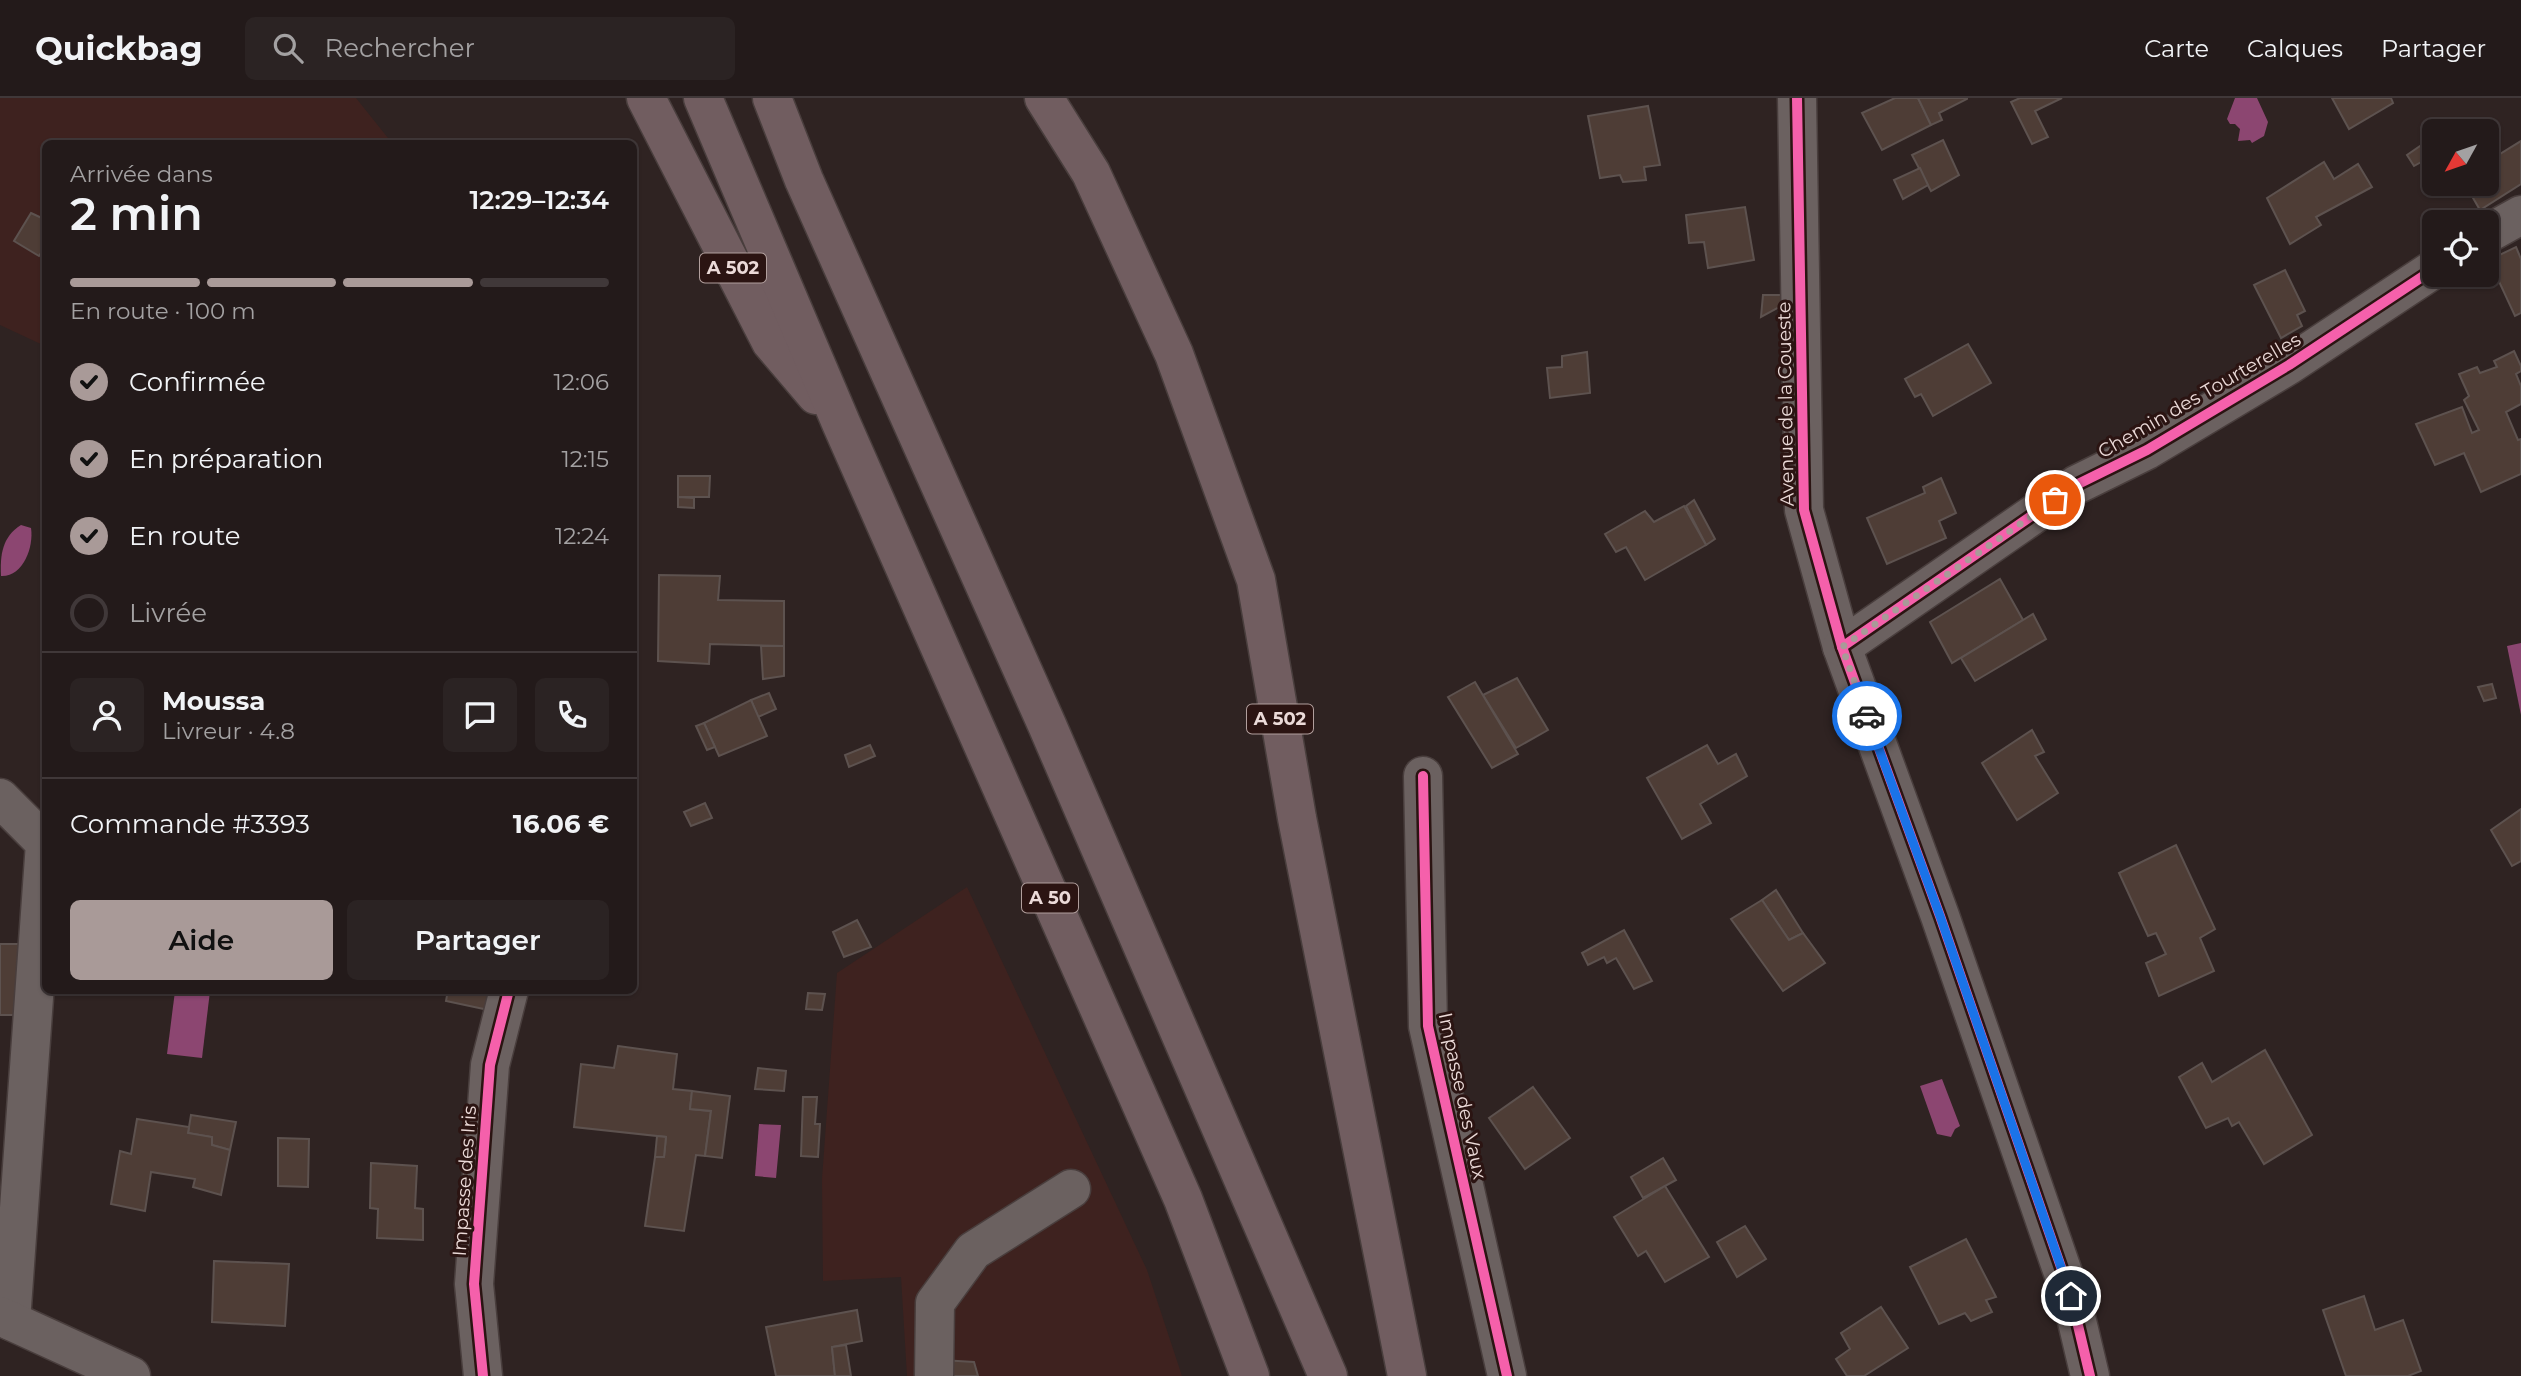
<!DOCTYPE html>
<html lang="fr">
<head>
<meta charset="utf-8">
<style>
	body { margin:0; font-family:Montserrat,sans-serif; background:#2b2323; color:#f1f3f6; height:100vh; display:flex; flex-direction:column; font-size:26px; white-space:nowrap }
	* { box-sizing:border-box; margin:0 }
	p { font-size:23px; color:#a3a1a2 }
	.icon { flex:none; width:38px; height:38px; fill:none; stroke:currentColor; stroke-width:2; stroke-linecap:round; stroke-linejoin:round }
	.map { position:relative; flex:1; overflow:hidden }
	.sheet { position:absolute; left:42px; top:42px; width:595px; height:854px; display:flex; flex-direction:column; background:#231a1a; border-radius:10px; box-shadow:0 2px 5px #0004,0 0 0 2px #403839 }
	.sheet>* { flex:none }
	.needle { width:46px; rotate:230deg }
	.buttons { position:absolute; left:2422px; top:21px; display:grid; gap:14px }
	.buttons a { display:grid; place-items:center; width:77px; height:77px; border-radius:10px; background:#231a1a; box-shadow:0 2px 5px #0004,0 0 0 2px #403839; font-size:35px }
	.pin { position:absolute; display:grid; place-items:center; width:60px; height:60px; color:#fff; margin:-30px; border:4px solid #fff; border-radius:50%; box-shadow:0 2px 7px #0007 }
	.courier { position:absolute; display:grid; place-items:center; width:70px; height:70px; margin:-35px; border:5px solid #1a73e8; border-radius:50%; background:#fff; color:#222; box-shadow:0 2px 9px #0007 }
	.overview em { font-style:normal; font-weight:600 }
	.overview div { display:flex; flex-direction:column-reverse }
	.overview { display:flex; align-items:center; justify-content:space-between; height:119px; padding:0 28px }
	h1 { font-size:46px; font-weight:600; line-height:52px }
	.bar { display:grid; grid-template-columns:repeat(4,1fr); gap:10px 7px; align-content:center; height:84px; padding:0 28px }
	.bar i { height:9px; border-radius:5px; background:#403839 }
	.bar .current { background:#a99a98 }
	.bar p { grid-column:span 4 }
	.line { display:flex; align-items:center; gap:18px; padding:0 28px; border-top:2px solid #403839 }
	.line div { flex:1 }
	.round { display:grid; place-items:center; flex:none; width:74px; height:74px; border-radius:10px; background:#2b2323 }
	ol { padding:0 28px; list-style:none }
	li { display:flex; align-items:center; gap:21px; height:77px }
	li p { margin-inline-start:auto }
	li .icon { padding:7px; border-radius:50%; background:#a99a98; color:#111; stroke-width:4 }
	li:last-child { color:#a3a1a2 }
	li i { width:38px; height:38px; border:4px solid #403839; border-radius:50% }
	.button { display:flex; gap:14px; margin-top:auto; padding:14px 28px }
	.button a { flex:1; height:80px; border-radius:10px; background:#a99a98; color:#111; font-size:28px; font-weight:600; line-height:80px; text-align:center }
	.button a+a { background:#2b2323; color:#f1f3f6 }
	header { display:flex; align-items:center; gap:42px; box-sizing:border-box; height:98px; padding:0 35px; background:#231a1a; border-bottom:2px solid #403839 }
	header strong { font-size:33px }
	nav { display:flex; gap:38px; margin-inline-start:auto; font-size:24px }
	.search { width:490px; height:63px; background:#2b2323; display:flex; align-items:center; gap:18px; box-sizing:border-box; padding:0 24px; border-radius:10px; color:#a3a1a2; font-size:26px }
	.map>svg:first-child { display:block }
</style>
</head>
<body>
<header>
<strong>Quickbag</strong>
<div class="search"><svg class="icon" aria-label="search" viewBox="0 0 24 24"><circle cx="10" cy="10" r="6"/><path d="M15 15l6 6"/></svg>Rechercher</div>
<nav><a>Carte</a><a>Calques</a><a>Partager</a></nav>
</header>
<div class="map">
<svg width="2521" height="1278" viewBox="0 0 2521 1278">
	<rect width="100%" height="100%" fill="#2f2322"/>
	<!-- built -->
	<g fill="#3e221f">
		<polygon points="0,0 356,0 388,40 385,46 46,46 45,248 0,227"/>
		<polygon points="967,789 1147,1172 1182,1278 907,1278 901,1179 823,1183 822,1081 837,875"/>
	</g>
	<!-- water -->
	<g fill="#8c4671">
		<polygon points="2235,0 2257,0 2268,24 2264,38 2252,45 2250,42 2238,43 2240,31 2235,26 2230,26 2227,21"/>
		<path d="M21,427l10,3c3,19 -8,49 -30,48 -1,-21 1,-39 20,-51z"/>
		<polygon points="2521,545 2521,617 2507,548"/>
		<polygon points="175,893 210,893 202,960 167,956"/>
		<polygon points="1942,981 1960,1028 1955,1031 1951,1039 1937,1036 1920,988"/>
		<polygon points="759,1026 781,1027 776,1080 755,1078"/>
	</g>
	<!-- building -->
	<g fill="#4e3d36" stroke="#5d524f" stroke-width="2">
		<polygon points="1895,0 1918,0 1931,27 1882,52 1862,15"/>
		<polygon points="1918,0 1967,0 1967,1 1939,15 1942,22 1931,27"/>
		<polygon points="2020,0 2062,0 2035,13 2048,39 2032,46 2011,4"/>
		<polygon points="2332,0 2391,0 2393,5 2349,31"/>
		<polygon points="1648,8 1660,67 1644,69 1646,82 1623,84 1620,77 1600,80 1588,18"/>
		<polygon points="1943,42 1959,77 1931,93 1912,57"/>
		<polygon points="2521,43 2521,86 2480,112 2465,86 2487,86 2487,64"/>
		<polygon points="2423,46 2430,59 2414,68 2407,57"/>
		<polygon points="2324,64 2334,81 2358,66 2372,89 2316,119 2321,127 2290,146 2267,100"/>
		<polygon points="1920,70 1928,87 1903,101 1894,82"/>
		<polygon points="1745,109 1754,162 1708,170 1704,144 1689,145 1686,117"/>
		<polygon points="31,115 46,122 46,147 39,158 14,143"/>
		<polygon points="2516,149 2521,161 2521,215 2515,218 2489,162"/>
		<polygon points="2285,172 2305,213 2297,217 2302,228 2281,240 2254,187"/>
		<polygon points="1763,197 1786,197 1785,206 1761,219"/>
		<polygon points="1968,246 1991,285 1933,318 1921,296 1915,299 1905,281"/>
		<polygon points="2514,253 2521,268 2521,273 2516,276 2521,288 2521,306 2506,314 2518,342 2521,341 2521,376 2481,394 2464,355 2435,367 2416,326 2462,309 2472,335 2479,332 2464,302 2469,298 2459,276 2477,269 2480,275 2497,269 2494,263"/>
		<polygon points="1587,254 1590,295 1550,300 1547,270 1562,269 1562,258"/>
		<polygon points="678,378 710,378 709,399 678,399"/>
		<polygon points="1941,380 1956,415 1939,423 1946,440 1887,466 1867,420 1925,395 1923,389"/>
		<polygon points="678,399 694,400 694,410 678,409"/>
		<polygon points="1694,402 1715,441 1706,447 1686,408"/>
		<polygon points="1684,408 1706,447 1645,482 1626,449 1616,454 1605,436 1645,413 1654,424"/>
		<polygon points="659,477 720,478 718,502 784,503 784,548 710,546 709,566 658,563"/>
		<polygon points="2000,481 2023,522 1952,565 1930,524"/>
		<polygon points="2033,516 2046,541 1975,583 1961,560"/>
		<polygon points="761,548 784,548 784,578 763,581"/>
		<polygon points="1517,580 1548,632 1516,650 1483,597"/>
		<polygon points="1475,584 1518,656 1492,670 1448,599"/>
		<polygon points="2492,586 2496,600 2484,603 2478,589"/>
		<polygon points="769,595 776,611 758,619 751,602"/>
		<polygon points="751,602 767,638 719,658 704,625"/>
		<polygon points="704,625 715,649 707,652 696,628"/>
		<polygon points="2032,632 2044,654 2035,658 2058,695 2017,722 1982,665"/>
		<polygon points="870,647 875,658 849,669 845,657"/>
		<polygon points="1707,647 1718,666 1736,656 1747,678 1700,706 1711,725 1682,741 1647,680"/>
		<polygon points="705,705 712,720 691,728 684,714"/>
		<polygon points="2521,711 2521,763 2512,768 2491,732"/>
		<polygon points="2176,747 2215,831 2200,840 2214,873 2159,898 2146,865 2166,856 2156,835 2148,838 2119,775"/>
		<polygon points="1776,792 1803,835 1789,842 1762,802"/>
		<polygon points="1762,802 1789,842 1803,835 1825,865 1783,893 1731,821"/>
		<polygon points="857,822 871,849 844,859 833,834"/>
		<polygon points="1624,832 1652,883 1634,891 1616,860 1607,865 1604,859 1588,867 1582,855"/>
		<polygon points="0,846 20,846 15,917 0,917"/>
		<polygon points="448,892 503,892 498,914 446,903"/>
		<polygon points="808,895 825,896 822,912 806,911"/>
		<polygon points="618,948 677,956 673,991 692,993 690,1011 711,1013 705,1058 696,1057 684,1133 645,1128 655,1059 664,1059 666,1039 574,1029 581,966 614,970"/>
		<polygon points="2265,952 2312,1037 2264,1066 2239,1024 2232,1028 2228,1020 2206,1030 2179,979 2202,965 2212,984"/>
		<polygon points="758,970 786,973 784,993 755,991"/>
		<polygon points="1533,989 1570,1040 1525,1071 1489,1020"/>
		<polygon points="692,993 730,998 722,1060 705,1058 711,1013 690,1011"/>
		<polygon points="803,999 817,999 815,1026 820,1026 818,1059 801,1058"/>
		<polygon points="191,1017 236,1024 230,1052 212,1047 212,1039 188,1035"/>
		<polygon points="137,1021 189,1029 188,1035 212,1039 212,1047 230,1052 221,1097 193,1089 195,1081 151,1074 145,1113 111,1106 120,1053 131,1056"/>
		<polygon points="657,1038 666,1039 664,1059 655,1059"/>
		<polygon points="278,1040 309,1041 308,1089 278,1088"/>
		<polygon points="1663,1060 1676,1082 1643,1100 1631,1079"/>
		<polygon points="371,1065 417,1068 415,1110 423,1111 423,1142 377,1140 378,1111 370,1110"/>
		<polygon points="1665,1088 1709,1159 1665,1184 1646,1153 1638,1158 1614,1119"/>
		<polygon points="1745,1128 1766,1161 1737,1179 1717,1144"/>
		<polygon points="1966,1141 1996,1199 1986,1202 1992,1214 1971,1223 1965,1215 1939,1226 1910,1169"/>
		<polygon points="214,1163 289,1166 285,1228 212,1224"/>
		<polygon points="2364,1198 2375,1232 2403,1222 2421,1273 2408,1278 2346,1278 2323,1212"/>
		<polygon points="1881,1209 1908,1250 1864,1278 1847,1278 1836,1261 1850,1251 1841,1235"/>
		<polygon points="857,1212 862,1243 832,1249 835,1278 776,1278 766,1229"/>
		<polygon points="846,1247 851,1278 835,1278 832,1249"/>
		<polygon points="941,1262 974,1264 978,1278 943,1278"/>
	</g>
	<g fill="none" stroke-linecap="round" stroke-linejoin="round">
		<defs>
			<g id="minor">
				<polyline points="1797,0 1804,412 1842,549 1940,818 2071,1198 2090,1278"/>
				<polyline points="2487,136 2521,117"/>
				<polyline points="1842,549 2076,387 2147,352 2289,267 2434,171"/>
				<polyline points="1423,678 1428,928 1507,1278"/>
				<polyline points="0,700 45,745 11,1223"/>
				<polyline points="0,1218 131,1278"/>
				<polyline points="483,1278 474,1186 490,967 509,892"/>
				<polyline points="934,1278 935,1205 973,1153 1071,1091"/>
			</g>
			<g id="highway">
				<polyline points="646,0 771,244 816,297"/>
				<polyline points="703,0 841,325 1183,1101 1250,1278"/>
				<polyline points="772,0 804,82 1047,627 1328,1278"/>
				<polyline points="1044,0 1091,75 1174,256 1256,482 1297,720 1407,1278"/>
			</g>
		</defs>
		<!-- minor casing -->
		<use href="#minor" stroke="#493e3d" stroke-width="41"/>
		<!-- highway casing -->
		<use href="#highway" stroke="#493e3d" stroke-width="41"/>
		<!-- minor -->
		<use href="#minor" stroke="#6b6160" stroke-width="38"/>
		<!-- highway -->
		<use href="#highway" stroke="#715d60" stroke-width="38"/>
		<defs>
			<g id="cycleway">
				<polyline points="1797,0 1804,412 1842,549 1940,818 2071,1198 2090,1278"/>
				<polyline points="1842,549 2076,387 2147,352 2289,267 2434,171"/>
				<polyline points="1423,678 1428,928 1507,1278"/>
				<polyline points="483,1278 474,1186 490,967 509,892"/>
			</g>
		</defs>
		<!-- cycleway casing -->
		<use href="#cycleway" stroke="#2b1412" stroke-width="15"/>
		<!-- cycleway -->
		<use href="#cycleway" stroke="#f560ab" stroke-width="10"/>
	</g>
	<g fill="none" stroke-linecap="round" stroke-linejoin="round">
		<!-- done -->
		<polyline stroke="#a99a98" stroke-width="7" stroke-dasharray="0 12.6" points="1867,618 1842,549 2055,402"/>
		<!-- route -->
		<polyline stroke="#1a73e8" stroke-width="9" points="1867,618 1940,818 2071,1198"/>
	</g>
	<g text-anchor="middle" stroke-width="6" stroke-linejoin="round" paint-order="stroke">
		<!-- shield labels -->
		<g fill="#2b1412" stroke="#b19f9d" stroke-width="2">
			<rect x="700" y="155.5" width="66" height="29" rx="5"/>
			<rect x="1247" y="606.5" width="66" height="29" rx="5"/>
			<rect x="1022" y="785.5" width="56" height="29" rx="5"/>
		</g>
		<g font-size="18" font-weight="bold" fill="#ebdad8">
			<text x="733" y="176">A 502</text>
			<text x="1280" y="627">A 502</text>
			<text x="1050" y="806">A 50</text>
		</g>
		<!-- street labels -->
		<g font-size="19" fill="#ebdad8" stroke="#2b1412">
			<text transform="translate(2199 297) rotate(-30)" y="7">Chemin des Tourterelles</text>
			<text transform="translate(1785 306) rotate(-91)" y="7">Avenue de la Coueste</text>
			<text transform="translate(1463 998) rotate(78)" y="7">Impasse des Vaux</text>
			<text transform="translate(464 1083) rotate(-86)" y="7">Impasse des Iris</text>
		</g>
	</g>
</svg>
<div class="buttons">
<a><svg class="needle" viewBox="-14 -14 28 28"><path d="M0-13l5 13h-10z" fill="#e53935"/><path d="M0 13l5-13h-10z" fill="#a3a1a2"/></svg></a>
<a><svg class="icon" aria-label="locate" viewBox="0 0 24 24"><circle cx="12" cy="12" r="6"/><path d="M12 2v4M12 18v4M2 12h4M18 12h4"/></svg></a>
</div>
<div class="pin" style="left:2055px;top:402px;background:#ea580c"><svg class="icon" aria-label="bag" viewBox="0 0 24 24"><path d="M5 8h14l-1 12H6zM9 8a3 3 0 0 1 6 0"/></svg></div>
<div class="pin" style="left:2071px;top:1198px;background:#1f2937"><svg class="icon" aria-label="home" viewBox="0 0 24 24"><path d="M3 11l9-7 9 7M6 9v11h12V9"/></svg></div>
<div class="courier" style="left:1867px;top:618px"><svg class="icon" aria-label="car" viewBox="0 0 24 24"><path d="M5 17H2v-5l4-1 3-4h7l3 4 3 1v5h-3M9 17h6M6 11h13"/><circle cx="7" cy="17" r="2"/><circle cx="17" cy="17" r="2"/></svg></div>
<section class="sheet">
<div class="overview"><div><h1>2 min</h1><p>Arrivée dans</p></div><em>12:29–12:34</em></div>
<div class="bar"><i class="current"></i><i class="current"></i><i class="current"></i><i></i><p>En route · 100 m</p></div>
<ol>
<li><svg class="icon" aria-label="check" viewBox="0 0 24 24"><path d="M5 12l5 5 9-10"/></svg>Confirmée<p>12:06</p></li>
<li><svg class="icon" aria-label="check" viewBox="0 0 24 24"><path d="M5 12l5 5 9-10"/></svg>En préparation<p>12:15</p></li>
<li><svg class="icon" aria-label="check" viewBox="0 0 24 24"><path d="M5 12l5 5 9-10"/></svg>En route<p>12:24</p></li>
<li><i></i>Livrée</li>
</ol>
<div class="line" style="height:126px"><a class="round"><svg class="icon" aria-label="person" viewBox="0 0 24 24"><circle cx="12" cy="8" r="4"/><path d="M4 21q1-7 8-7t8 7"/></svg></a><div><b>Moussa</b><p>Livreur · 4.8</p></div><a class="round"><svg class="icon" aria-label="chat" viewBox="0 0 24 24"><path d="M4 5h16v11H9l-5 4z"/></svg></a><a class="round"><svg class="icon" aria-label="phone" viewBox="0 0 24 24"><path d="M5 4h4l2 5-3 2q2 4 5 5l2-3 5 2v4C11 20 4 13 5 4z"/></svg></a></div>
<div class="line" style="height:91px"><div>Commande #3393</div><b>16.06 €</b></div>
<div class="button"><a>Aide</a><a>Partager</a></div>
</section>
</div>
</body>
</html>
